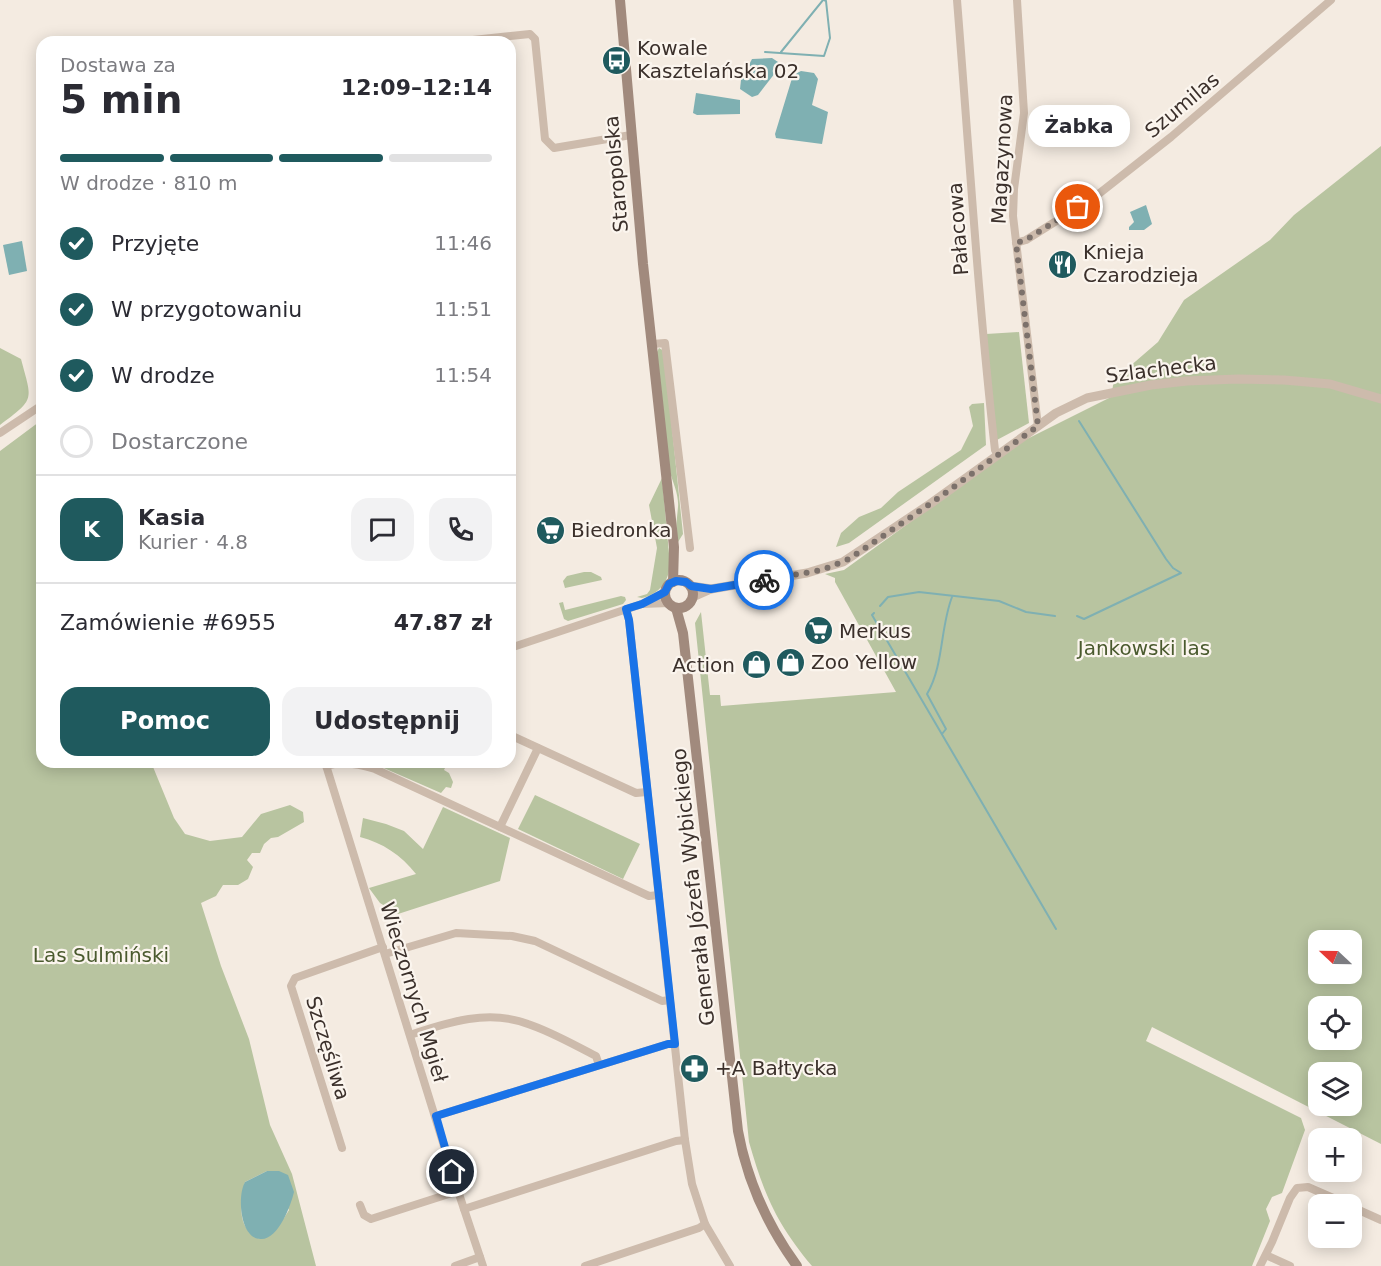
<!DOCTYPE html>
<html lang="pl">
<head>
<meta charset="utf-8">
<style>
	body { margin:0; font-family:"DejaVu Sans",sans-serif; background:#f2f2f3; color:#2b2b33; height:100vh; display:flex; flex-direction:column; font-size:22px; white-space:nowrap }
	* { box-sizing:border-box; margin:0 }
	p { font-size:20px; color:#7c7c81 }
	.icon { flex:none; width:33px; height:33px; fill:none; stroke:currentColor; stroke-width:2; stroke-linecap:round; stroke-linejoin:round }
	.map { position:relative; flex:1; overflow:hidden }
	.drawer { position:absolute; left:36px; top:36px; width:480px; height:732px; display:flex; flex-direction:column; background:#fff; border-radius:18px; box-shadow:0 3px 15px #0003 }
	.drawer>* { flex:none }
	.needle { width:39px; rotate:292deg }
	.tools { position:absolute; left:1308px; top:930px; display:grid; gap:12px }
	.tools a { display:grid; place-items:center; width:54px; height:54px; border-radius:12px; background:#fff; box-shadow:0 3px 15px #0003; font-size:30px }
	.pin { position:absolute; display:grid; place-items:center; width:51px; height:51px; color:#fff; margin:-26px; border:3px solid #fff; border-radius:50%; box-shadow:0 2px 6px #0007 }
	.courier { position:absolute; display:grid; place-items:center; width:60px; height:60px; margin:-30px; border:4px solid #1a73e8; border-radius:50%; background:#fff; color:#222; box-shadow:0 2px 8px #0007 }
	.bubble { position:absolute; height:42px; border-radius:18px; background:#fff; box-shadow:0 3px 15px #0003; font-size:20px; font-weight:600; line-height:42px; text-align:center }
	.overview em { font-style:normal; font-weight:600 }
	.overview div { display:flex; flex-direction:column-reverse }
	.overview { display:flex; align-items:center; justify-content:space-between; height:102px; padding:0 24px }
	h1 { font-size:39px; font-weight:600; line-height:45px }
	.bar { display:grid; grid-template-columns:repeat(4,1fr); gap:9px 6px; align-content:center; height:72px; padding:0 24px }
	.bar i { height:8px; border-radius:4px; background:#e1e1e2 }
	.bar .active { background:#1f5a5e }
	.bar p { grid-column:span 4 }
	.line { display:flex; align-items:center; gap:15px; padding:0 24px; border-top:2px solid #e1e1e2 }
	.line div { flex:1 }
	.round { display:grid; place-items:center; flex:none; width:63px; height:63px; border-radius:18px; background:#f2f2f3 }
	ol { padding:0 24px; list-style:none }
	li { display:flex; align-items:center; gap:18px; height:66px }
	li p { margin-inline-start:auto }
	li .icon { padding:6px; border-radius:50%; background:#1f5a5e; color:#fff; stroke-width:4 }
	li:last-child { color:#7c7c81 }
	li i { width:33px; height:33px; border:3px solid #e1e1e2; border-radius:50% }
	.cta { display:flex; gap:12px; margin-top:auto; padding:12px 24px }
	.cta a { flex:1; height:69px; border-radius:18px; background:#1f5a5e; color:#fff; font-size:24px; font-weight:600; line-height:69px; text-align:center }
	.cta a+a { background:#f2f2f3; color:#2b2b33 }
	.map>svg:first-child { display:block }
</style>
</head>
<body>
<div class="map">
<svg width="1381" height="1266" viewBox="0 0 1381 1266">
	<rect width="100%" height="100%" fill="#f4ebe1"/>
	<!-- green -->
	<g fill="#b8c4a0" fill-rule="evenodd">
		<path d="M1381,146v998l-229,-117 -6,14 155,77 4,12 -23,63 -10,4 -6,12 4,12 -18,45h-440c-36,-43 -48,-72 -63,-124l-54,-519 6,-11 9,83h10l1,11 175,-14 -61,-110v-4l-10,-4 19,-4 177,-128 90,-45 3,-17 44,-38 26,-42 86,-60 24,-25zM1318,940h34v34h-34zM1318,1006h34v34h-34zM1318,1072h34v34h-34z"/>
		<polygon points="1019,332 1029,423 995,441 986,334"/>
		<path d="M0,348l21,11c11,42 15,39 -21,66z"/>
		<path d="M659,348l5,3 19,183 -5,8c-3,-13 -1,-23 0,-35 1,-12 -5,-24 -8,-35l-13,-120z"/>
		<polygon points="984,403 986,445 849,543 836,547 841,533 859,517 881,508 898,492 961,450 973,426 969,407 972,404"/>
		<path d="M39,422l3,8v332h109l23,56 11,16 25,7 32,-4 19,-23 29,-9 13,7 1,10 -26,15 -7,1 -7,6 -4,9h-8l-5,7 6,7 -5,12 -10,6h-15l-7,11 -15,7 20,63 28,73 21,86 22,49 24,92h-316v-815zM267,1171l22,39 -5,8 -24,21c-25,-11 -19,-36 -15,-57z"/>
		<path d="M662,478l8,86c-1,18 -11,30 -28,34l-5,-1 10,-3 3,-4 7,-42 -8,-43z"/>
		<polygon points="584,572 591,572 601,577 602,580 565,588 563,581 567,576"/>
		<polygon points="621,596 625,597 626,600 623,604 568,621 564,619 559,603 563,602 565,610"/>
		<polygon points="370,762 448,762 444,770 449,773 453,782 451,788 446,787 441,793"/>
		<polygon points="535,795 640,844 623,879 518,829"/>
		<path d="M443,807l67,31 -10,43 -102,33 -18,-11 -11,-15 47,-14c-15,-19 -33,-31 -56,-37l3,-19 23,6 18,7 19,18z"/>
	</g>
	<!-- water -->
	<g fill="#7fb0b2">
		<polygon points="772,58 778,62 779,68 758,95 752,97 740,89 741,80 752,59"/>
		<polygon points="801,71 814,73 818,79 812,105 828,112 822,144 776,138 775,134 793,75"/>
		<polygon points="696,93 740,100 740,114 697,115 693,113"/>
		<polygon points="1146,205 1152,224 1144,230 1129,230 1129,227 1134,222 1130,212"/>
		<polygon points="22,241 27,271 9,275 3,245"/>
		<path d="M267,1171h12l9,4 6,17c-3,13 -16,49 -34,47 -20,-1 -23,-43 -15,-57z"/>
	</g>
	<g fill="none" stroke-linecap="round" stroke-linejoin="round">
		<!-- stream -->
		<g stroke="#7fb0b2" stroke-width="2">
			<polyline points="765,52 824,56 830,38 826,1 824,0"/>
			<polyline points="781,52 823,0"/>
			<polyline points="880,606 888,597 919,592 999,601 1026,612 1055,616"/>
			<polyline points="874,613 872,615 1056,929"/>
			<polyline points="1077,616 1084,619 1181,573 1173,568 1166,559 1079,421"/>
			<path d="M942,734l4,-5 -19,-35c17,-29 13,-66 25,-97"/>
		</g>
		<!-- minor -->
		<g stroke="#cdbbac" stroke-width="8">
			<path d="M957,0c12,150 21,300 38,450l2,4"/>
			<polyline points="1017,0 1024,113 1014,189 1013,216 1038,426"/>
			<polyline points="454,42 530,34 535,39 545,139 554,148 631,135"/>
			<polyline points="1016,243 1026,240 1096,196 1171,137 1331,0"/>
			<polyline points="652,344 665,343 690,548"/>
			<polyline points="0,433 42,405"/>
			<polyline points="642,604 669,603"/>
			<polyline points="626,609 629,620 685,1140 692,1184 705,1224 730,1266"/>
			<polyline points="510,648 642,604 665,592"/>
			<polyline points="510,735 636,793 647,792"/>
			<polyline points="325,762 458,1191 483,1266"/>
			<path d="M326,766c16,-5 33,-2 49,3l274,127 10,-1"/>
			<polyline points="500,827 538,748"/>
			<polyline points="385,954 456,933 512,936 535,941 662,1001 670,1000"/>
			<path d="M410,1035c38,-13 79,-26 118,-11 24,8 46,21 68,32l3,9"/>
			<polyline points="436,1116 668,1044 675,1044"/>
			<polyline points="342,1148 291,986 295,978 383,947"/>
			<polyline points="360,1205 364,1215 371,1219 458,1191"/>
			<polyline points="1352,1207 1381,1220"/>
			<polyline points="464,1209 676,1141 685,1140"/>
			<polyline points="1266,1255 1290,1266"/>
			<polyline points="455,1266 480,1257"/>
			<polyline points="585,1266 699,1228 705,1224"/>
			<polyline points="1260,1266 1272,1242 1290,1198 1297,1188 1308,1187 1347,1204"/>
		</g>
		<!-- tertiary -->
		<g stroke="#cdbbac" stroke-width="9">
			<polyline points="691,586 711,589"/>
			<polyline points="693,597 711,589 807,573 843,562 930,504 1056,413 1087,398 1151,385 1187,381 1238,379 1284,380 1330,384 1381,399"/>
		</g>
		<!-- secondary -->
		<g stroke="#a18a7d" stroke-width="10">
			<polyline points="620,0 643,264 674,547 673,582"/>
			<circle cx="679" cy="594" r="14"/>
			<path d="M676,608l7,25 55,498c9,49 29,94 59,135"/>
		</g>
	</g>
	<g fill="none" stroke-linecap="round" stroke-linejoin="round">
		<!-- done -->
		<polyline stroke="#7c716b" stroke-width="6" stroke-dasharray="0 10.8" points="764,580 822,570 849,559 930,504 1038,426 1016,243 1026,240 1078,207"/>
		<!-- route -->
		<polyline stroke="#1a73e8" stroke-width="8" points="452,1172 436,1116 668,1044 675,1044 629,620 626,609 642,604 665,592 669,584 676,581 686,582 691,586 711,589 764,580"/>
	</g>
	<!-- icons -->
	<defs>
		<symbol id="bus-disc" viewBox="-11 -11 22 22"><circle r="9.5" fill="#1f5a5e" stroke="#fbf5ee"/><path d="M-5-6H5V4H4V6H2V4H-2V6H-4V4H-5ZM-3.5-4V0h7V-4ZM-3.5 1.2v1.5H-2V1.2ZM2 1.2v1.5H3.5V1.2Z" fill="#fff"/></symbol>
		<symbol id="restaurant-disc" viewBox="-11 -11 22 22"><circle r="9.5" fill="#1f5a5e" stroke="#fbf5ee"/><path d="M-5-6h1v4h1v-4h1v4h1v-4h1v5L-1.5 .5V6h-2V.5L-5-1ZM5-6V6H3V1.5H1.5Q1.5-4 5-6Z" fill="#fff"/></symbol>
		<symbol id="supermarket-disc" viewBox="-11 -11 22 22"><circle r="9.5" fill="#1f5a5e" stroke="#fbf5ee"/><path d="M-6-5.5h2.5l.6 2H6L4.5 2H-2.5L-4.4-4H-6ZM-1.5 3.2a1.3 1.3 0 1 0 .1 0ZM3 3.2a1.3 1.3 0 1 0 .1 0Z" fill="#fff"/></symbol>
		<symbol id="shop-disc" viewBox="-11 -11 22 22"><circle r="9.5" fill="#1f5a5e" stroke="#fbf5ee"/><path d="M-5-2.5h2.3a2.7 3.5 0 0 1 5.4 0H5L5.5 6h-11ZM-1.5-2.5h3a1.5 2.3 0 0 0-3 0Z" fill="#fff"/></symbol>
		<symbol id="pharmacy-disc" viewBox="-11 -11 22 22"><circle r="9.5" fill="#1f5a5e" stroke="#fbf5ee"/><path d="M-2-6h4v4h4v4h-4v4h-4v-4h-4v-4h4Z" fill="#fff"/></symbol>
	</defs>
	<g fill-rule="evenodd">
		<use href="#bus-disc" x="600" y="44" width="33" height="33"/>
		<use href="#restaurant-disc" x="1046" y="248" width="33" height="33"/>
		<use href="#supermarket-disc" x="534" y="514" width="33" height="33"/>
		<use href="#supermarket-disc" x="802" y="614" width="33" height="33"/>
		<use href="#shop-disc" x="774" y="646" width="33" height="33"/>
		<use href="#shop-disc" x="740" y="648" width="33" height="33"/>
		<use href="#pharmacy-disc" x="678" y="1052" width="33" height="33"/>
	</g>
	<g text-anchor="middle" stroke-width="4.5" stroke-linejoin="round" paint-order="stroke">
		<!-- poi labels -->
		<g font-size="20" fill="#3b302b" stroke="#fbf5ee" text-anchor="start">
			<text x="637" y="55">Kowale<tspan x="637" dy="23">Kasztelańska 02</tspan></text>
			<text x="1083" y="259">Knieja<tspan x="1083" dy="23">Czarodzieja</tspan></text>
			<text x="571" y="537">Biedronka</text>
			<text x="839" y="638">Merkus</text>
			<text x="811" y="669">Zoo Yellow</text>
			<text x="735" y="672" text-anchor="end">Action</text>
			<text x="715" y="1075">+A Bałtycka</text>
		</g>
		<!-- street labels -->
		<g font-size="20" fill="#3b302b" stroke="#fbf5ee">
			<text transform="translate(1182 105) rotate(-40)" y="7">Szumilas</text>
			<text transform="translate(1002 159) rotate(-87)" y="7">Magazynowa</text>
			<text transform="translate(616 174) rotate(-95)" y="7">Staropolska</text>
			<text transform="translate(958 229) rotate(-94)" y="7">Pałacowa</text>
			<text transform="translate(1161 369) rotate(-7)" y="7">Szlachecka</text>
			<text transform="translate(693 887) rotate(-96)" y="7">Generała Józefa Wybickiego</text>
			<text transform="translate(414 992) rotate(73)" y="7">Wieczornych Mgieł</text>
			<text transform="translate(328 1048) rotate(73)" y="7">Szczęśliwa</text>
		</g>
		<!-- park labels -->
		<g font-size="20" fill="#4a5a2e" stroke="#fbf5ee">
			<text x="1144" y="655">Jankowski las</text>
			<text x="101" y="962">Las Sulmiński</text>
		</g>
	</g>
</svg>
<div class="tools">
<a><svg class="needle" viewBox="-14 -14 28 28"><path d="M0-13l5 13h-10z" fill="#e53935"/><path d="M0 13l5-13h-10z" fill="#7c7c81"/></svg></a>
<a><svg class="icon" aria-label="locate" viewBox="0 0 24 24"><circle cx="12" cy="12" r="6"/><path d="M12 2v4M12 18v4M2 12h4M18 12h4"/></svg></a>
<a><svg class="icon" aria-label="layers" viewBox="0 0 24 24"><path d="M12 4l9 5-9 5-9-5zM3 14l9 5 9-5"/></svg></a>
<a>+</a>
<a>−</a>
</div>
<div class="pin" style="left:1078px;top:207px;background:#ea580c"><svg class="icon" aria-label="bag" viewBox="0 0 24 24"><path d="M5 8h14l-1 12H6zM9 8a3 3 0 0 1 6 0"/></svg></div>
<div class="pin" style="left:452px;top:1172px;background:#1f2937"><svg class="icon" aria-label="home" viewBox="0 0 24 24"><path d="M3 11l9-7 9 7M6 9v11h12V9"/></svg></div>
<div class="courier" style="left:764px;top:580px"><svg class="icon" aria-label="bike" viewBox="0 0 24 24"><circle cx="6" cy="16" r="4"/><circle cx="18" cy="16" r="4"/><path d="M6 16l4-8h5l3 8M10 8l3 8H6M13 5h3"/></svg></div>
<div class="bubble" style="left:1028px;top:105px;width:102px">Żabka</div>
<section class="drawer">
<div class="overview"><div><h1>5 min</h1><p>Dostawa za</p></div><em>12:09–12:14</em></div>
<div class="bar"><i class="active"></i><i class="active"></i><i class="active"></i><i></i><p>W drodze · 810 m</p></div>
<ol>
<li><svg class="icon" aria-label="check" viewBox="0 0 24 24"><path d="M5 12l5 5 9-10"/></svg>Przyjęte<p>11:46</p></li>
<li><svg class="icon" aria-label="check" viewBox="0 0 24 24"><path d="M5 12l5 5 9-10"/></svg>W przygotowaniu<p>11:51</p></li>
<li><svg class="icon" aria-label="check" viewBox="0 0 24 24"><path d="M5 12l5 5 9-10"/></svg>W drodze<p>11:54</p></li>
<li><i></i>Dostarczone</li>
</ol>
<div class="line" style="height:108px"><b class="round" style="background:#1f5a5e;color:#fff">K</b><div><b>Kasia</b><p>Kurier · 4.8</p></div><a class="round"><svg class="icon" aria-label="chat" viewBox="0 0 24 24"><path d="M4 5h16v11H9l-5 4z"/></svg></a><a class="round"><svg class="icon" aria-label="phone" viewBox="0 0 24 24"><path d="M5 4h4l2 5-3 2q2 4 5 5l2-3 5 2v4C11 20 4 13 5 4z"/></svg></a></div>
<div class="line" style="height:78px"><div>Zamówienie #6955</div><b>47.87 zł</b></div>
<div class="cta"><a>Pomoc</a><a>Udostępnij</a></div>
</section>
</div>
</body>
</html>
